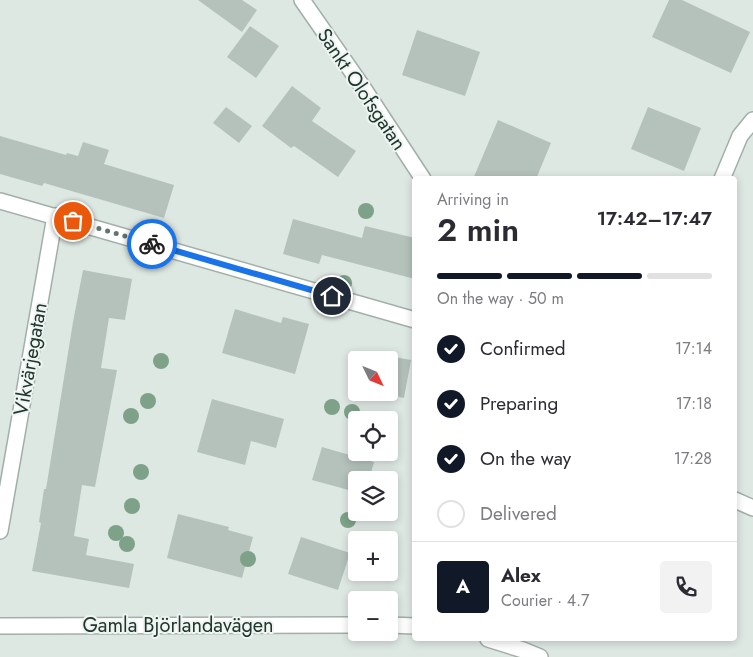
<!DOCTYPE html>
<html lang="en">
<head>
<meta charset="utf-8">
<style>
	body { margin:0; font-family:Jost,sans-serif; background:#f2f2f3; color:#2b2b33; height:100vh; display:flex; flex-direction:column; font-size:19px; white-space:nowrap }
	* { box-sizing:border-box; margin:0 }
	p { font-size:16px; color:#7c7c81 }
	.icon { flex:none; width:28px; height:28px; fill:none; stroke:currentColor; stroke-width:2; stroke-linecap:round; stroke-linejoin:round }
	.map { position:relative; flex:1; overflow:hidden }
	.sheet { position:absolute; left:412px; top:176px; width:325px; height:465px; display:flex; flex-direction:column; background:#fff; border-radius:5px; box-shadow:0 2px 8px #0003 }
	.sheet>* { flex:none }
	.needle { width:32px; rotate:133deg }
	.tools { position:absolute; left:348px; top:351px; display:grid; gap:10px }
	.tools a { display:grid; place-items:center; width:50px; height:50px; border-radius:5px; background:#fff; box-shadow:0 2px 8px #0003; font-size:25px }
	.pin { position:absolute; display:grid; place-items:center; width:42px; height:42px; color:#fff; margin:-21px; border:2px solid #fff; border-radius:50%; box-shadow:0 1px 5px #0007 }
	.courier { position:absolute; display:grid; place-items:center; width:50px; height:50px; margin:-25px; border:4px solid #1a73e8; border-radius:50%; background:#fff; color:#222; box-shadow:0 1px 6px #0007 }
	.overview em { font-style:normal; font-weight:600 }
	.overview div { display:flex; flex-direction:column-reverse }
	.overview { display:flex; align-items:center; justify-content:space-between; height:85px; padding:0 25px }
	h1 { font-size:32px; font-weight:600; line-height:38px }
	.bar { display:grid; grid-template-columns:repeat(4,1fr); gap:8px 5px; align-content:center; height:60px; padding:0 25px }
	.bar i { height:6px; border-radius:4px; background:#e1e1e2 }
	.bar .on { background:#111827 }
	.bar p { grid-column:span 4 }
	.line { display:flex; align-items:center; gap:12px; padding:0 25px; border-top:1px solid #e1e1e2 }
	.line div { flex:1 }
	.round { display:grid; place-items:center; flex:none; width:52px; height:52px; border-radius:5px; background:#f2f2f3 }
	ol { padding:0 25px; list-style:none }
	li { display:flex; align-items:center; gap:15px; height:55px }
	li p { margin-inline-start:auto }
	li .icon { padding:5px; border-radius:50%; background:#111827; color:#fff; stroke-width:4 }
	li:last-child { color:#7c7c81 }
	li i { width:28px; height:28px; border:2px solid #e1e1e2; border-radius:50% }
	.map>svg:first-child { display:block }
</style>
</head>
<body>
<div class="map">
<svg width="753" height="657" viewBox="0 0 753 657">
	<rect width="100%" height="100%" fill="#dee8e3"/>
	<!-- building -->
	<g fill="#b4c2bb">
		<polygon points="198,0 242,0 257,10 242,32"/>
		<polygon points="669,0 682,0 750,32 731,73 652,37"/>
		<polygon points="250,26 279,46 256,78 227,57"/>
		<polygon points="417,30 480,52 465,96 402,75"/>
		<polygon points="292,86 321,108 312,121 356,151 338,177 294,146 291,148 262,126"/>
		<polygon points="226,107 252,126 239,143 213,123"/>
		<polygon points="648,107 701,128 684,171 631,149"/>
		<polygon points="498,120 551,143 536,179 473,179"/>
		<polygon points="0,136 66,155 67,153 78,156 83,142 109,150 104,164 174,185 164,218 44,183 42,186 0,174"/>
		<polygon points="293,219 362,238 365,226 415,238 415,279 322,255 319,264 283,254"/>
		<polygon points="83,270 132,279 125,320 109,318 101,368 117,370 95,487 82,485 74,536 89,539 86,555 134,564 129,588 32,571 41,523 39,522 44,489 46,489 73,322"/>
		<polygon points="235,309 281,323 283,317 309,324 295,374 222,353"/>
		<polygon points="367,352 411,360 404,398 375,392 389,392 389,360 365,360"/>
		<polygon points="212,399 284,419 276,448 251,441 245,465 197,452"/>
		<polygon points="322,447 374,462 369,480 356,480 356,492 312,480"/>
		<polygon points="178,514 229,527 228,530 253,537 242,578 167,558"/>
		<polygon points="301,537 350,553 338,590 288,574"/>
	</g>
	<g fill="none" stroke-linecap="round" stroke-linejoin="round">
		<defs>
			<g id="minor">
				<polyline points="302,0 364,89 423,179"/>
				<polyline points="722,179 740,136 753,120"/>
				<polyline points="0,201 415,320"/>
				<polyline points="735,500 753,508"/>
				<polyline points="0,531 55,216"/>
				<polyline points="389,625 415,626"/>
				<polyline points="0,626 356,625"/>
				<polyline points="488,639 523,650 540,657"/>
			</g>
		</defs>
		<!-- minor casing -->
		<use href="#minor" stroke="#a2afa9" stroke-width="18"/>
		<!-- minor -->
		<use href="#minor" stroke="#fff" stroke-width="15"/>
	</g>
	<!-- trees -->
	<g fill="#7ea289">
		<circle cx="366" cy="211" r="8"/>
		<circle cx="344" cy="283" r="8"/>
		<circle cx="161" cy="361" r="8"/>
		<circle cx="148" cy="401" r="8"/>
		<circle cx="332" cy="407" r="8"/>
		<circle cx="352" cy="412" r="8"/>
		<circle cx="131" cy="416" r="8"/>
		<circle cx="141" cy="472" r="8"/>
		<circle cx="132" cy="506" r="8"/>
		<circle cx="348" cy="520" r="8"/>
		<circle cx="116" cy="533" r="8"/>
		<circle cx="127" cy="544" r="8"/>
		<circle cx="248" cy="559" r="8"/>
	</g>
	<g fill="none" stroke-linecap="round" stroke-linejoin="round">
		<!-- done -->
		<polyline stroke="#63746d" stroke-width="5" stroke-dasharray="0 9" points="73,221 152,244"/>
		<!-- route -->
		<polyline stroke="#1a73e8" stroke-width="6" points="152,244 332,296"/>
	</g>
	<g text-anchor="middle" stroke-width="4" stroke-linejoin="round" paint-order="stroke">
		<!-- street labels -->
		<g font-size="20" fill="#21362e" stroke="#eef5f1">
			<text transform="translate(362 89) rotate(56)" y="7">Sankt Olofsgatan</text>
			<text transform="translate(30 359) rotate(-80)" y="7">Vikvärjegatan</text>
			<text x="178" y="632">Gamla Björlandavägen</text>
		</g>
	</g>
</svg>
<div class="tools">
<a><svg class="needle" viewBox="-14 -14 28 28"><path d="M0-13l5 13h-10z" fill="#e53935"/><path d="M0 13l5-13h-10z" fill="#7c7c81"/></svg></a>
<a><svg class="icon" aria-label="locate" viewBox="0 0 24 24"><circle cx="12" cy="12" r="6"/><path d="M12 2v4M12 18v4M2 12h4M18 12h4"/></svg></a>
<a><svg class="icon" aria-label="layers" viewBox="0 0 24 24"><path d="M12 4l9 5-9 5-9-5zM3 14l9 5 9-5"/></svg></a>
<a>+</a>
<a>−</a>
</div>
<div class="pin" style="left:73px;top:221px;background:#ea580c"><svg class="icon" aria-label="bag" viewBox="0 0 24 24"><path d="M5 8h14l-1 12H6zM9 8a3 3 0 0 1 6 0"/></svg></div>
<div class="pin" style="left:332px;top:296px;background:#1f2937"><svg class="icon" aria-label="home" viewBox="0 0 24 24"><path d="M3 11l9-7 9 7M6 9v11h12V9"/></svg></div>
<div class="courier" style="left:152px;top:244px"><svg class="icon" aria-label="bike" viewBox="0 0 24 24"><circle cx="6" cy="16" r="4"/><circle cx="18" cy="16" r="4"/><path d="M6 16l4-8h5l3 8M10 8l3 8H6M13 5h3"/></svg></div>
<section class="sheet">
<div class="overview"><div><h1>2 min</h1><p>Arriving in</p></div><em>17:42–17:47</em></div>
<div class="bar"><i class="on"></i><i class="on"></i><i class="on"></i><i></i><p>On the way · 50 m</p></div>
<ol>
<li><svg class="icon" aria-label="check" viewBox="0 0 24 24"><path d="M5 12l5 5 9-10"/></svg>Confirmed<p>17:14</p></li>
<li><svg class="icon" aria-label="check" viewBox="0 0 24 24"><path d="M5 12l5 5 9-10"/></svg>Preparing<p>17:18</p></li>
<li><svg class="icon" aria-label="check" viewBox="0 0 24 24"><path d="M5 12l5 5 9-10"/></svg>On the way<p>17:28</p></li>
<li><i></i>Delivered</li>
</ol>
<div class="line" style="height:90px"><b class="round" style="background:#111827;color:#fff">A</b><div><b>Alex</b><p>Courier · 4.7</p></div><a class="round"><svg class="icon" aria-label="phone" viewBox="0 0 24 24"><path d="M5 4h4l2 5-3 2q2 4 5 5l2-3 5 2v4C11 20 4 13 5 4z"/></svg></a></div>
</section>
</div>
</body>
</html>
